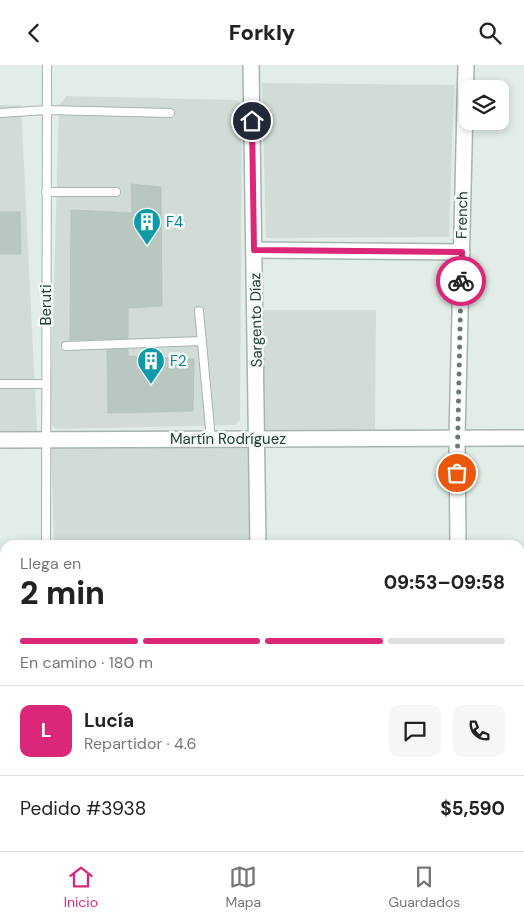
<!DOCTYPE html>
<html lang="es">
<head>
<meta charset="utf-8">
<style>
	body { margin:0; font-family:"DM Sans",sans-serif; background:#f6f6f6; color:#222; height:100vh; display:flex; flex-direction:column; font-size:19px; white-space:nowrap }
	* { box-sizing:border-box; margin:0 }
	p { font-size:16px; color:#767676 }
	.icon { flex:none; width:28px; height:28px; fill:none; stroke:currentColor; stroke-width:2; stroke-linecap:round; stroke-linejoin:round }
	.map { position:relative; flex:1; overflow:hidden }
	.sheet { position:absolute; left:0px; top:475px; width:525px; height:311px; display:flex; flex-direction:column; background:#fff; border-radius:15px 15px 0 0; box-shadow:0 2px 8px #0003 }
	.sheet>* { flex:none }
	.tools { position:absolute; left:459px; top:15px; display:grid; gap:10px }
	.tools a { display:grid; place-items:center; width:50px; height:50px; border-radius:10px; background:#fff; box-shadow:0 2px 8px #0003; font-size:25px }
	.pin { position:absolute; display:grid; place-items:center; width:42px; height:42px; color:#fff; margin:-21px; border:2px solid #fff; border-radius:50%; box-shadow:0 1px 5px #0007 }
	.courier { position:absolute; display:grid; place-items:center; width:50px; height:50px; margin:-25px; border:4px solid #db2777; border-radius:50%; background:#fff; color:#222; box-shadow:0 1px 6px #0007 }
	.summary em { font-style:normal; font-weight:800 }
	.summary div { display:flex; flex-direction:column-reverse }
	.summary { display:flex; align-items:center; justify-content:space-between; height:85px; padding:0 20px }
	h1 { font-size:32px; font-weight:800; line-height:38px }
	.bar { display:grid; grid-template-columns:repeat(4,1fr); gap:8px 5px; align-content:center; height:60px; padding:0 20px }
	.bar i { height:6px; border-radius:4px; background:#e0e0e0 }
	.bar .active { background:#db2777 }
	.bar p { grid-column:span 4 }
	.line { display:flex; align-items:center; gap:12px; padding:0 20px; border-top:1px solid #e0e0e0 }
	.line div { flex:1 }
	.round { display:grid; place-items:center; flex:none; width:52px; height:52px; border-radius:10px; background:#f6f6f6 }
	header { display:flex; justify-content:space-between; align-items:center; height:65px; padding:0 20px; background:#fff; font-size:22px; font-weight:800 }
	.menu { display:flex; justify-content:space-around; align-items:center; height:70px; border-top:1px solid #e0e0e0; background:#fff; font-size:14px; color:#767676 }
	.menu a { display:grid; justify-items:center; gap:2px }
	.menu .active { color:#db2777 }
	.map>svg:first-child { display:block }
</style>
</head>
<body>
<header><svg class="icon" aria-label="back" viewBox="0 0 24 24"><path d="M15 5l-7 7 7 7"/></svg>Forkly<svg class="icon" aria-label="search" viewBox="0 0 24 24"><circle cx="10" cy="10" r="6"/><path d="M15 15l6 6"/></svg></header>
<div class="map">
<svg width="524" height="786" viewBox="0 0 524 786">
	<rect width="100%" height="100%" fill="#e3ede8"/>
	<!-- built -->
	<g fill="#d1dcd6">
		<polygon points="262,18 454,20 449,172 266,173"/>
		<polygon points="66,31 236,35 242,40 240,355 235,360 56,364 50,358 59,41"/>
		<polygon points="0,40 21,40 37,366 0,366"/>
		<polygon points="263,245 376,245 375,367 264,366"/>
		<polygon points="251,380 251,480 54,480 51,382"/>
	</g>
	<!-- building -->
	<g fill="#b8c7c0" stroke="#b5c6be">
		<polygon points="131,119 161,122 162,241 128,243 128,273 70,275 71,145 132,148"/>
		<polygon points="0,147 20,147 21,189 0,189"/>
		<polygon points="128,284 128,291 194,294 193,346 108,348 107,285"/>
	</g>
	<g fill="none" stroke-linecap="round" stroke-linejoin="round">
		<defs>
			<g id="service">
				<polyline points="0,48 47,45 170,48"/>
				<polyline points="46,127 116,127"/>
				<polyline points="199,246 211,374"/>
				<polyline points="66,281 202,276"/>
				<polyline points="0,319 45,319"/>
				<polyline points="46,480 47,0"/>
			</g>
			<g id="minor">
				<polyline points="251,0 258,480"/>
				<polyline points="254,185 462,187"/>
				<polyline points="0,375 524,373"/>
				<polyline points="458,480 457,372 466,0"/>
				<polyline points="156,781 157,786"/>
			</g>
			<g id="tertiary">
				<polyline points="0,667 5,667"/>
				<polyline points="520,670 524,670"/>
			</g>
		</defs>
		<!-- service casing -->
		<use href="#service" stroke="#a5b5af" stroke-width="10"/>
		<!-- minor casing -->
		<use href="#minor" stroke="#a5b5af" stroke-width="18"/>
		<!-- tertiary casing -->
		<use href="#tertiary" stroke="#a5b5af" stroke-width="18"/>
		<!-- service -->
		<use href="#service" stroke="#fff" stroke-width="8"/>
		<!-- minor -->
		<use href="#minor" stroke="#fff" stroke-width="15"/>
		<!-- tertiary -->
		<use href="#tertiary" stroke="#fff" stroke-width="15"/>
		<defs>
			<g id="rail">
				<polyline points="520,625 524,625"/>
				<polyline points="0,629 5,629"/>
				<polyline points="520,635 524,635"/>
				<polyline points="0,638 5,638"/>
			</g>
		</defs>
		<!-- rail casing -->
		<use href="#rail" stroke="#5d7970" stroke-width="5.5"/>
		<!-- rail -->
		<use href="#rail" stroke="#f3f9f6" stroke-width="4" stroke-dasharray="11" stroke-linecap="butt"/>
	</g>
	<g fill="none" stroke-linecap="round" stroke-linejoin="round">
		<!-- done -->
		<polyline stroke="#667b74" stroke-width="5" stroke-dasharray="0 9" points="457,408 461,216"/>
		<!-- route -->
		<polyline stroke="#db2777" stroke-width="6" points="252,56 254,185 462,187 461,216"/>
	</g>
	<!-- icons -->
	<defs>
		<symbol id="building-pin" viewBox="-11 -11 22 30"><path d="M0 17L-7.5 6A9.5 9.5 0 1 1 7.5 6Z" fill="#0f9aa8" stroke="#f3f9f6"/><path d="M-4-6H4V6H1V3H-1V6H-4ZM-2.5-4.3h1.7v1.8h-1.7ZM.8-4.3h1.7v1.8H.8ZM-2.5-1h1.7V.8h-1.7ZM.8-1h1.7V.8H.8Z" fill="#fff"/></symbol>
	</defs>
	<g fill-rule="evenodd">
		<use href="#building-pin" x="131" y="141" width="32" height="43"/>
		<use href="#building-pin" x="135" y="280" width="32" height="43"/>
	</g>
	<g text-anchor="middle" stroke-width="5" stroke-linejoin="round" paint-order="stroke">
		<!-- street labels -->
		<g font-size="15" fill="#223e35" stroke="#f3f9f6">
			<text transform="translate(462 150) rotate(-89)" y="5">French</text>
			<text transform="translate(46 240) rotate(-90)" y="5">Beruti</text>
			<text transform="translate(256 255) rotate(-91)" y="5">Sargento Díaz</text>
			<text x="228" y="379">Martín Rodríguez</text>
		</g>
		<!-- culture labels -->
		<g font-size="15" fill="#0d838f" stroke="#f3f9f6" text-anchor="start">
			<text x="166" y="162">F4</text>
			<text x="170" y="301">F2</text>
		</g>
	</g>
</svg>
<div class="tools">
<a><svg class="icon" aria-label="layers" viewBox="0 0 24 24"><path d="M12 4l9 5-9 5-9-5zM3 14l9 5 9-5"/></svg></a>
</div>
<div class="pin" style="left:457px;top:408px;background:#ea580c"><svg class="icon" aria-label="bag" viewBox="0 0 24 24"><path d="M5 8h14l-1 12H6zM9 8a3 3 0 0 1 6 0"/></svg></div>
<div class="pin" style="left:252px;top:56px;background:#1f2937"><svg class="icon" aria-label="home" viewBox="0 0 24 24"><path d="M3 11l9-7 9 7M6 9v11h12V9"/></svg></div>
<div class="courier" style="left:461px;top:216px"><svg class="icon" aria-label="bike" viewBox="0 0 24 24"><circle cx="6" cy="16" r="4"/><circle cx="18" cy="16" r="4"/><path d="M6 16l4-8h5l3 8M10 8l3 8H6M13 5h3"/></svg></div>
<section class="sheet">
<div class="summary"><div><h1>2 min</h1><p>Llega en</p></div><em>09:53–09:58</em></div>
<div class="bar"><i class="active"></i><i class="active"></i><i class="active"></i><i></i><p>En camino · 180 m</p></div>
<div class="line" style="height:90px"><b class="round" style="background:#db2777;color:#fff">L</b><div><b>Lucía</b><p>Repartidor · 4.6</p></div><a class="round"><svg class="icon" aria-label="chat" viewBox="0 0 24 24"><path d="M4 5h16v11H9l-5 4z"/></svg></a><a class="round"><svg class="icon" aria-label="phone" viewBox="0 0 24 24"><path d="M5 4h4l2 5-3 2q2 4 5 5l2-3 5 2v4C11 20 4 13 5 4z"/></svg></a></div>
<div class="line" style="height:65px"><div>Pedido #3938</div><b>$5,590</b></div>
</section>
</div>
<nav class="menu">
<a class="active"><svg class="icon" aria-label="home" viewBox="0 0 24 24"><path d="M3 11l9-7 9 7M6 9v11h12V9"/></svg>Inicio</a>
<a><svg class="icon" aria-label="map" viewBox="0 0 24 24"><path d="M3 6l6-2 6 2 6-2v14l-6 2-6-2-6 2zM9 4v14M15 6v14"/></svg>Mapa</a>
<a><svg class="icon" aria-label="saved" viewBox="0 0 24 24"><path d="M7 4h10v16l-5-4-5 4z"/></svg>Guardados</a>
</nav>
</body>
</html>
